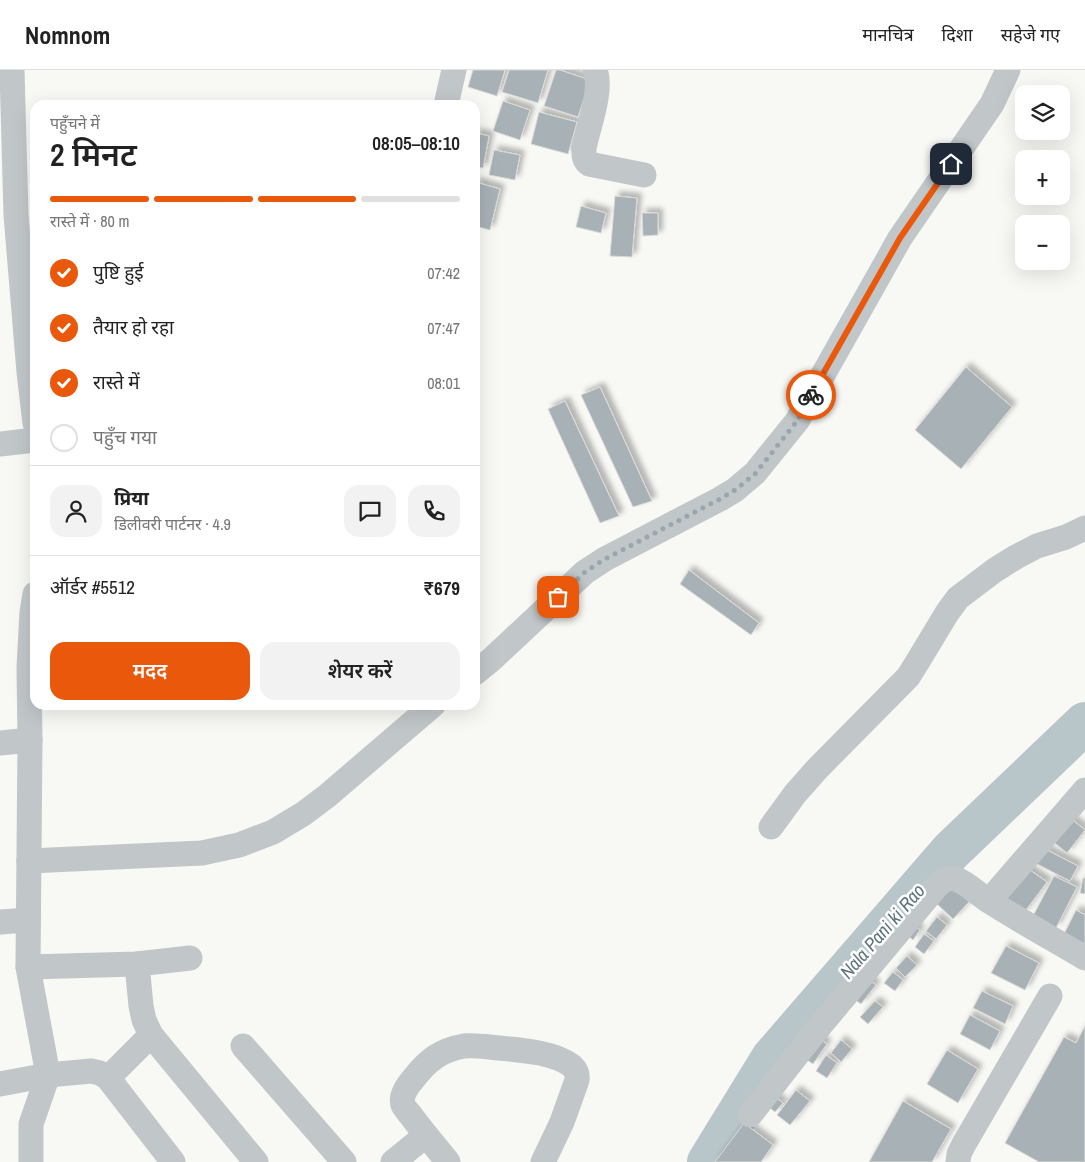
<!DOCTYPE html>
<html lang="hi">
<head>
<meta charset="utf-8">
<style>
	body { margin:0; font-family:"Archivo Narrow","Noto Sans Devanagari",sans-serif; background:#f2f2f2; color:#222; height:100vh; display:flex; flex-direction:column; font-size:19px; white-space:nowrap }
	* { box-sizing:border-box; margin:0 }
	p { font-size:16px; color:#767676 }
	.icon { flex:none; width:28px; height:28px; fill:none; stroke:currentColor; stroke-width:2; stroke-linecap:round; stroke-linejoin:round }
	.map { position:relative; flex:1; overflow:hidden }
	.drawer { position:absolute; left:30px; top:30px; width:450px; height:610px; display:flex; flex-direction:column; background:#fff; border-radius:15px; box-shadow:0 5px 20px #0002 }
	.drawer>* { flex:none }
	.fabs { position:absolute; left:1015px; top:15px; display:grid; gap:10px }
	.fabs a { display:grid; place-items:center; width:55px; height:55px; border-radius:10px; background:#fff; box-shadow:0 5px 20px #0002; font-size:25px }
	.pin { position:absolute; display:grid; place-items:center; width:42px; height:42px; color:#fff; margin:-21px; border-radius:10px; box-shadow:0 2px 8px #0006 }
	.courier { position:absolute; display:grid; place-items:center; width:50px; height:50px; margin:-25px; border:4px solid #ea580c; border-radius:50%; background:#fff; color:#222; box-shadow:0 1px 6px #0007 }
	.headline em { font-style:normal; font-weight:600 }
	.headline div { display:flex; flex-direction:column-reverse }
	.headline { display:flex; align-items:center; justify-content:space-between; height:85px; padding:0 20px }
	h1 { font-size:32px; font-weight:600; line-height:38px }
	.bar { display:grid; grid-template-columns:repeat(4,1fr); gap:8px 5px; align-content:center; height:60px; padding:0 20px }
	.bar i { height:6px; border-radius:4px; background:#e0e0e0 }
	.bar .current { background:#ea580c }
	.bar p { grid-column:span 4 }
	.line { display:flex; align-items:center; gap:12px; padding:0 20px; border-top:1px solid #e0e0e0 }
	.line div { flex:1 }
	.round { display:grid; place-items:center; flex:none; width:52px; height:52px; border-radius:15px; background:#f2f2f2 }
	ol { padding:0 20px; list-style:none }
	li { display:flex; align-items:center; gap:15px; height:55px }
	li p { margin-inline-start:auto }
	li .icon { padding:5px; border-radius:50%; background:#ea580c; color:#fff; stroke-width:4 }
	li:last-child { color:#767676 }
	li i { width:28px; height:28px; border:2px solid #e0e0e0; border-radius:50% }
	.action { display:flex; gap:10px; margin-top:auto; padding:10px 20px }
	.action a { flex:1; height:58px; border-radius:15px; background:#ea580c; color:#fff; font-size:20px; font-weight:600; line-height:58px; text-align:center }
	.action a+a { background:#f2f2f2; color:#222 }
	header { display:flex; align-items:center; gap:30px; box-sizing:border-box; height:70px; padding:0 25px; background:#fff; border-bottom:1px solid #e0e0e0 }
	header strong { font-size:24px }
	nav { display:flex; gap:28px; margin-inline-start:auto; font-size:18px }
	.map>svg:first-child { display:block }
</style>
</head>
<body>
<header>
<strong>Nomnom</strong>
<nav><a>मानचित्र</a><a>दिशा</a><a>सहेजे गए</a></nav>
</header>
<div class="map">
<svg width="1085" height="1092" viewBox="0 0 1085 1092">
	<defs>
		<filter id="shadow"><feDropShadow dx="4.5" dy="-4.5" stdDeviation="2.5" flood-color="#0004"/></filter>
	</defs>
	<rect width="100%" height="100%" fill="#f8f8f5"/>
	<g fill="none" stroke-linecap="round" stroke-linejoin="round">
		<!-- river -->
		<polyline stroke="#b8c5c9" stroke-width="42" points="708,1092 772,988 951,781 1085,653"/>
	</g>
	<!-- building -->
	<g fill="#a8b1b6" stroke="#dadad8" filter="url(#shadow)">
		<polygon points="473,0 505,0 497,26 468,17"/>
		<polygon points="509,0 548,0 538,33 502,22"/>
		<polygon points="556,0 560,0 590,10 578,47 544,36"/>
		<polygon points="503,31 530,40 520,70 493,61"/>
		<polygon points="539,42 577,52 568,84 531,74"/>
		<polygon points="475,63 489,66 483,98 475,97"/>
		<polygon points="494,80 520,85 515,110 489,105"/>
		<polygon points="475,112 500,119 490,160 475,156"/>
		<polygon points="615,126 637,128 632,187 610,186"/>
		<polygon points="581,136 606,143 601,163 576,157"/>
		<polygon points="642,143 658,143 658,165 643,166"/>
		<polygon points="966,297 1012,337 961,399 915,360"/>
		<polygon points="600,317 652,431 633,437 581,325"/>
		<polygon points="565,331 619,446 600,453 548,339"/>
		<polygon points="689,500 759,553 751,565 680,514"/>
		<polygon points="1070,748 1085,760 1067,783 1052,771"/>
		<polygon points="1045,779 1078,796 1070,811 1037,794"/>
		<polygon points="1027,798 1047,812 1023,844 1003,829"/>
		<polygon points="1054,806 1077,817 1056,858 1033,846"/>
		<polygon points="1083,808 1085,808 1085,824 1080,823"/>
		<polygon points="952,816 969,832 953,849 936,833"/>
		<polygon points="1076,840 1085,845 1085,877 1063,866"/>
		<polygon points="937,847 947,855 936,869 926,861"/>
		<polygon points="911,853 920,860 913,870 903,862"/>
		<polygon points="924,864 934,871 924,884 915,877"/>
		<polygon points="1006,876 1039,893 1025,920 991,903"/>
		<polygon points="907,886 917,895 905,907 896,898"/>
		<polygon points="893,902 903,910 895,921 884,913"/>
		<polygon points="864,906 876,915 861,934 849,925"/>
		<polygon points="982,921 1013,936 1005,954 973,938"/>
		<polygon points="875,931 883,937 868,954 860,947"/>
		<polygon points="970,945 1000,961 990,980 960,964"/>
		<polygon points="1085,956 1085,1092 1039,1092 1005,1073 1064,967 1076,973"/>
		<polygon points="817,967 827,974 813,994 803,987"/>
		<polygon points="841,970 852,979 841,992 831,983"/>
		<polygon points="947,980 978,999 958,1033 927,1014"/>
		<polygon points="826,985 837,993 827,1008 816,1001"/>
		<polygon points="796,1020 810,1031 790,1055 777,1045"/>
		<polygon points="772,1024 783,1033 775,1042 764,1033"/>
		<polygon points="903,1031 951,1059 932,1092 869,1092"/>
		<polygon points="744,1053 773,1075 761,1092 715,1092"/>
	</g>
	<g fill="none" stroke-linecap="round" stroke-linejoin="round">
		<!-- minor -->
		<g stroke="#c1c6c9" stroke-width="25">
			<polyline points="12,0 16,145 29,302 35,353"/>
			<path d="M595,0c8,19 -7,58 -11,78 0,6 -1,11 5,16l55,11"/>
			<polyline points="446,35 454,0"/>
			<polyline points="0,374 35,370"/>
			<polyline points="475,603 491,590 585,502 605,489 720,429 735,420 755,403 797,351 900,168 992,34 1008,0"/>
			<polyline points="0,673 30,670"/>
			<polyline points="771,757 795,724 817,699 908,607 918,591 947,543 958,528 995,500 1016,487 1037,476 1066,467 1085,458"/>
			<polyline points="29,791 202,783 239,775 273,762 303,744 327,726 433,635"/>
			<polyline points="989,831 1085,720"/>
			<polyline points="0,852 28,850"/>
			<polyline points="137,894 141,936 144,950 151,965 256,1092"/>
			<polyline points="28,897 137,894 190,888"/>
			<polyline points="243,976 344,1092"/>
			<polyline points="108,1008 151,965"/>
			<polyline points="0,1014 48,1005 91,1001 100,1003 108,1008 173,1092"/>
			<path d="M750,1045l64,-82 122,-146c6,-6 11,-10 20,-8 11,4 23,16 33,22 31,20 64,38 96,57"/>
			<polyline points="31,1092 31,1054 48,1005 28,897 30,670 29,597 32,542 35,524"/>
			<polyline points="393,1092 425,1066"/>
			<path d="M448,1092c-12,-15 -24,-29 -36,-45 -2,-3 -7,-8 -9,-12 -3,-10 5,-20 11,-27 14,-18 27,-28 50,-32 11,-1 24,1 35,2 21,2 55,4 73,18 4,4 6,8 5,14l-15,42 -19,40"/>
			<polyline points="958,1092 959,1084 964,1074 1050,926"/>
		</g>
	</g>
	<g fill="none" stroke-linecap="round" stroke-linejoin="round">
		<!-- done -->
		<polyline stroke="#9aa5ad" stroke-width="5" stroke-dasharray="0 9" points="558,527 585,502 605,489 720,429 735,420 755,404 797,351 811,325"/>
		<!-- route -->
		<polyline stroke="#ea580c" stroke-width="6" points="811,325 900,168 951,94"/>
	</g>
	<g text-anchor="middle" stroke-width="5" stroke-linejoin="round" paint-order="stroke">
		<!-- water labels -->
		<g font-size="19" font-style="italic" fill="#5e747b" stroke="#fff">
			<text transform="translate(882 861) rotate(-49)" y="7">Nala Pani ki Rao</text>
		</g>
	</g>
</svg>
<div class="fabs">
<a><svg class="icon" aria-label="layers" viewBox="0 0 24 24"><path d="M12 4l9 5-9 5-9-5zM3 14l9 5 9-5"/></svg></a>
<a>+</a>
<a>−</a>
</div>
<div class="pin" style="left:558px;top:527px;background:#ea580c"><svg class="icon" aria-label="bag" viewBox="0 0 24 24"><path d="M5 8h14l-1 12H6zM9 8a3 3 0 0 1 6 0"/></svg></div>
<div class="pin" style="left:951px;top:94px;background:#1f2937"><svg class="icon" aria-label="home" viewBox="0 0 24 24"><path d="M3 11l9-7 9 7M6 9v11h12V9"/></svg></div>
<div class="courier" style="left:811px;top:325px"><svg class="icon" aria-label="bike" viewBox="0 0 24 24"><circle cx="6" cy="16" r="4"/><circle cx="18" cy="16" r="4"/><path d="M6 16l4-8h5l3 8M10 8l3 8H6M13 5h3"/></svg></div>
<section class="drawer">
<div class="headline"><div><h1>2 मिनट</h1><p>पहुँचने में</p></div><em>08:05–08:10</em></div>
<div class="bar"><i class="current"></i><i class="current"></i><i class="current"></i><i></i><p>रास्ते में · 80 m</p></div>
<ol>
<li><svg class="icon" aria-label="check" viewBox="0 0 24 24"><path d="M5 12l5 5 9-10"/></svg>पुष्टि हुई<p>07:42</p></li>
<li><svg class="icon" aria-label="check" viewBox="0 0 24 24"><path d="M5 12l5 5 9-10"/></svg>तैयार हो रहा<p>07:47</p></li>
<li><svg class="icon" aria-label="check" viewBox="0 0 24 24"><path d="M5 12l5 5 9-10"/></svg>रास्ते में<p>08:01</p></li>
<li><i></i>पहुँच गया</li>
</ol>
<div class="line" style="height:90px"><a class="round"><svg class="icon" aria-label="person" viewBox="0 0 24 24"><circle cx="12" cy="8" r="4"/><path d="M4 21q1-7 8-7t8 7"/></svg></a><div><b>प्रिया</b><p>डिलीवरी पार्टनर · 4.9</p></div><a class="round"><svg class="icon" aria-label="chat" viewBox="0 0 24 24"><path d="M4 5h16v11H9l-5 4z"/></svg></a><a class="round"><svg class="icon" aria-label="phone" viewBox="0 0 24 24"><path d="M5 4h4l2 5-3 2q2 4 5 5l2-3 5 2v4C11 20 4 13 5 4z"/></svg></a></div>
<div class="line" style="height:65px"><div>ऑर्डर #5512</div><b>₹679</b></div>
<div class="action"><a>मदद</a><a>शेयर करें</a></div>
</section>
</div>
</body>
</html>
